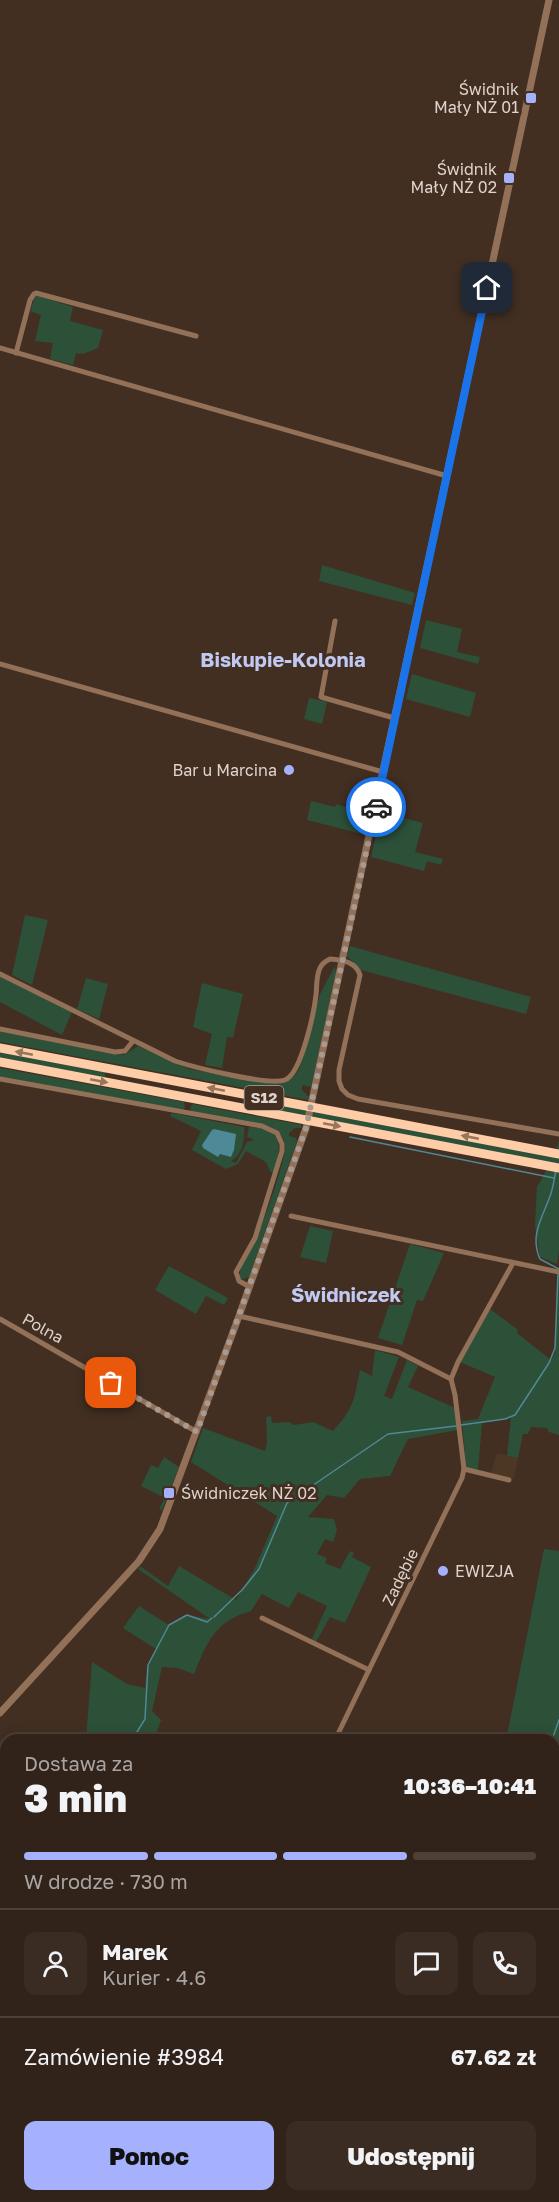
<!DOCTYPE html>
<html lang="pl">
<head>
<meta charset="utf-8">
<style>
	body { margin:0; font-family:"Golos Text",sans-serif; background:#3a2b23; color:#f1f3f6; height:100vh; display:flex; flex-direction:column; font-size:22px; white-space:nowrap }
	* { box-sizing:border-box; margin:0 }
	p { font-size:20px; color:#a8a4a2 }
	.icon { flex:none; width:33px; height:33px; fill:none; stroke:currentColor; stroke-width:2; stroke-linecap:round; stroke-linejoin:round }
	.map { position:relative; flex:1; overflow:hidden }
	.drawer { position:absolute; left:0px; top:1734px; width:560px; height:468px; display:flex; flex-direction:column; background:#32231a; border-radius:18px 18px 0 0; box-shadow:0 3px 15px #0003,0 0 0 2px #4d4039 }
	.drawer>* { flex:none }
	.pin { position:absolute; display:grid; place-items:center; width:51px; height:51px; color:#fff; margin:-26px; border-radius:12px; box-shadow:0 3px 9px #0006 }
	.courier { position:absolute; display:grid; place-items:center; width:60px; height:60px; margin:-30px; border:4px solid #1a73e8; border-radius:50%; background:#fff; color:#222; box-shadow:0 2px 8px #0007 }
	.headline em { font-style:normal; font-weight:800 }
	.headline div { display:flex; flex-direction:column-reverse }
	.headline { display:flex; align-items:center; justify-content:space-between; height:102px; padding:0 24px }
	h1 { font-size:39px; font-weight:800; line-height:45px }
	.bar { display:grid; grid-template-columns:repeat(4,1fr); gap:9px 6px; align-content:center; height:72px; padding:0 24px }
	.bar i { height:8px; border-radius:4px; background:#4d4039 }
	.bar .active { background:#a5b1fc }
	.bar p { grid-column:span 4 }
	.line { display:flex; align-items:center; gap:15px; padding:0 24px; border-top:2px solid #4d4039 }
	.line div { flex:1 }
	.round { display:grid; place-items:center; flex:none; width:63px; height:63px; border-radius:12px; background:#3a2b23 }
	.button { display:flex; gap:12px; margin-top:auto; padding:12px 24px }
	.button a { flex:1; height:69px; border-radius:12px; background:#a5b1fc; color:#111; font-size:24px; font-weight:800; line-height:69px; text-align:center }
	.button a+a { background:#3a2b23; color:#f1f3f6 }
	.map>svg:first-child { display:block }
</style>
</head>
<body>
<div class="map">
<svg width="559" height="2202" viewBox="0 0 559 2202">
	<rect width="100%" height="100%" fill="#422f22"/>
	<!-- built -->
	<g fill="#4e3624">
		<polygon points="497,1453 518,1458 514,1479 491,1474"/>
		<polygon points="439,2196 510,2196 510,2202 407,2202 407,2200"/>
	</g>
	<!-- green -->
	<g fill="#2d5039">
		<polygon points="36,295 73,307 70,321 103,330 98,348 83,354 76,353 73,365 50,359 53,343 35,341 41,315 30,311"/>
		<polygon points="322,565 415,593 412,605 319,581"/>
		<polygon points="426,620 462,629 457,652 480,657 478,664 420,648"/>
		<polygon points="412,674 476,693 470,717 406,699"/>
		<polygon points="309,698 327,702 322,724 304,719"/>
		<polygon points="311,801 335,807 336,804 368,814 362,834 307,820"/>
		<polygon points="381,812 423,823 415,852 443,859 441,865 427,861 424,871 371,857"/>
		<polygon points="25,915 48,920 32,985 12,975"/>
		<polygon points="350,946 531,997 526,1014 361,970 347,956"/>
		<path d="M335,966l1,6 -25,115 -9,-2v5l7,7 -1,3 -308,-58v-11l112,23 12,1 14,-9 51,23 84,15c13,0 20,-4 26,-15l21,-75z"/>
		<polygon points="0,976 72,1012 62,1035 0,1002"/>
		<polygon points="86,978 108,984 99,1019 77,1009"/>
		<polygon points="202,983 243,994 233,1038 227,1037 222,1068 205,1065 212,1034 193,1027"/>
		<polygon points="0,1051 105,1071 105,1078 0,1059"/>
		<polygon points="0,1068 184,1102 185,1107 182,1111 0,1077"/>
		<polygon points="247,1098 556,1152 559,1141 559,1251 557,1264 540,1257 535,1225 537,1187 550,1164 245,1105"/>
		<path d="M192,1104l110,21 -1,3h-6l-6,5v3l7,2 1,3 -48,136 -8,3c-5,-13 9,-26 14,-38 7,-15 32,-85 30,-98 -2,-10 -10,-16 -19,-19l-74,-12 -2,-4z"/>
		<path d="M172,1113l72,14c1,12 -2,29 -13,34l5,2 11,-21 5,-1 1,-2 -6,-2 2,-10c33,1 33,16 26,43l-4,3 -5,-11 -20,-11 -8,13 -12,5 -34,-19 9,-19 -31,-15z"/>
		<polygon points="310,1226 333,1231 326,1263 300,1257"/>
		<polygon points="410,1244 444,1253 423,1301 417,1300 402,1345 378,1338"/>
		<polygon points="169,1266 228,1298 224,1305 206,1296 196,1314 155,1290"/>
		<polygon points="557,1275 559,1275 559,1435 549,1432 547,1428 531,1427 528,1434 523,1434 518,1458 507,1456 511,1418 482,1423 478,1470 468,1468 466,1466 462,1421 478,1419 495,1377 460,1362 490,1309 518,1330 517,1333 551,1360 555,1353"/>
		<path d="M375,1350l24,7 -15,39 8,3 15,-39 11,6 -10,21 47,21 3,22 -50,9 -18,37 -30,3 -16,19 -17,-3 -19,22 26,2 3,11 -4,12 -8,-3 -8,15 10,4 -2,5 15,6 10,-18 4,2 -2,4 19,10 -26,56 -15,-6 -14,25 -4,-3 15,-33 -29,-14 -9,16 -27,-14 -11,17c-36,10 -44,31 -57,63l-17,-6 -15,-1 -10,44 9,9 -7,20h-68l6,-78 35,22 18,4 2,-19 9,-20 -33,-21 16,-22 30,19 18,-10 23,4 -72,-50 2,-3 28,20 11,-20 57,34 18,-30 23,-54 -86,-54 12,-34 62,23 2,-8 -1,-26 5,-1 1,7 17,-1 5,3 19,-3 20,9c21,-23 21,-31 27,-61l12,6z"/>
		<polygon points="164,1457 179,1467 162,1510 159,1509 165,1498 141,1486 151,1465 158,1468"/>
		<polygon points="544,1549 559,1551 559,1740 554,1740 554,1742 554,1740 504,1740 508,1731"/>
		<rect x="554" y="1759" width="5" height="262"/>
		<polygon points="0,1945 6,1948 6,2093 0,2100"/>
	</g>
	<!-- water -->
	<polygon fill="#4f8896" points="214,1129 236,1134 234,1150 231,1157 220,1154 218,1157 203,1148 202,1145 212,1130"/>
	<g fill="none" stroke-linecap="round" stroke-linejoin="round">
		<!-- stream -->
		<g stroke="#4f8896" stroke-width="1.5">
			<polyline points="350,1137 554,1178"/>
			<path d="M556,1170c-2,10 -3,20 -7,29 -8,21 -19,37 -9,60l19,10"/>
			<polyline points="461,1425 505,1419 515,1415 549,1363 555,1348 558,1274"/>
			<polyline points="214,1617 242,1590 259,1569 287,1503 388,1434 456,1426"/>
			<polyline points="132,1740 145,1719 148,1665 169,1625 187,1615 207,1622 212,1618"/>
			<polyline points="552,1740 559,1720"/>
			<polyline points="554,1935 559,1935"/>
			<polyline points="0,2086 6,2078"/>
		</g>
		<!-- minor -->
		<g stroke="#927158" stroke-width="5">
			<polyline points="0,348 447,476"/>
			<polyline points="16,353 30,300 34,294 36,293 196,336"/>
			<polyline points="335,621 321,697 394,718"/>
			<polyline points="0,664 383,772"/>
			<path d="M0,974l175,87c18,6 94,25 110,19 16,-6 29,-67 31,-85 1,-9 0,-19 4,-27 2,-5 6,-7 10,-9 13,1 26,3 30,16l-21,95v11l3,8 6,6 10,4 201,35"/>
			<polyline points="0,1029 115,1052 125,1051 133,1041"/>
			<polyline points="0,1079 262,1126 277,1133 282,1144 282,1151 255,1238 236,1272 239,1281 250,1287"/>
			<polyline points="291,1216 559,1272"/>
			<polyline points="239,1316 398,1352 451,1379 455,1395 464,1469 462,1478 335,1740"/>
			<polyline points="0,1319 197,1432"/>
			<polyline points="451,1379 458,1362 513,1263"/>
			<polyline points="464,1469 509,1480"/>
			<polyline points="262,1618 369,1670"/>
			<polyline points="0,2103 6,2096"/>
			<polyline points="554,2180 559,2179"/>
			<polyline points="0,2192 6,2192"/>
			<polyline points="289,2196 290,2202"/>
			<polyline points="399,2196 400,2202"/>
			<polyline points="338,2202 395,2196"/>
		</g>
		<!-- tertiary -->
		<polyline stroke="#927158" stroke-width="7" points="0,1713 139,1561 160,1529 239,1316 306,1128 549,0"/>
		<!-- motorway -->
		<g stroke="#fecda8" stroke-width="9">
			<polyline points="0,1048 559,1154"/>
			<polyline points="0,1062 559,1168"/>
		</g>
	</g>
	<!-- one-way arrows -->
	<defs><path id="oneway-solid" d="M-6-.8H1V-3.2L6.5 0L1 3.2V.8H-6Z" transform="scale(1.5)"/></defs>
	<g fill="#97765e">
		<use href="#oneway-solid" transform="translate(24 1053) rotate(-169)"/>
		<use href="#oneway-solid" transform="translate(99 1081) rotate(11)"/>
		<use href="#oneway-solid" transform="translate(216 1089) rotate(-169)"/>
		<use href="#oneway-solid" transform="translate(332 1125) rotate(11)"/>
		<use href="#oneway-solid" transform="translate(470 1137) rotate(-169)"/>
	</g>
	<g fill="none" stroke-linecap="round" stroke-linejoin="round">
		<!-- done -->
		<polyline stroke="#a89a90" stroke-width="6" stroke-dasharray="0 10.8" points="111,1383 197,1432 306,1128 376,807"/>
		<!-- route -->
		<polyline stroke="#1a73e8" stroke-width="8" points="376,807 487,288"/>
	</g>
	<!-- markers -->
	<g fill="#a5b1fc" stroke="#422f22" stroke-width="2">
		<rect x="525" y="92" width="12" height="12" rx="3"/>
		<rect x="503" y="172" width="12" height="12" rx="3"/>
		<circle cx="289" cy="770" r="6"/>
		<rect x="163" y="1487" width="12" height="12" rx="3"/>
		<circle cx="443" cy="1571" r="6"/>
	</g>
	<g text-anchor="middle" stroke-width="6" stroke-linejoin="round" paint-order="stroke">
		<!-- shield labels -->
		<rect fill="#422f22" stroke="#b0a298" stroke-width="1.5" x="244.5" y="1086" width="39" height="24" rx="4.5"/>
		<g font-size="15" font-weight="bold" fill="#dfd3cb">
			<text x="264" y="1103">S12</text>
		</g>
		<!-- poi labels -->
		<g font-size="16" fill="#dfd3cb" stroke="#422f22" text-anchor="end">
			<text x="519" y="95">Świdnik<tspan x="519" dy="18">Mały NŻ 01</tspan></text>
			<text x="497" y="175">Świdnik<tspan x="497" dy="18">Mały NŻ 02</tspan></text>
			<text x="277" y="776">Bar u Marcina</text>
			<text x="181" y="1499" text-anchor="start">Świdniczek NŻ 02</text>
			<text x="455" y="1577" text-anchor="start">EWIZJA</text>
		</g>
		<!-- street labels -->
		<g font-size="16" fill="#dfd3cb" stroke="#422f22">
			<text transform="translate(43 1328) rotate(29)" y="6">Polna</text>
			<text transform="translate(400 1577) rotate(-64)" y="6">Zadębie</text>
		</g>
		<!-- quarter labels -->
		<g font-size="20" font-weight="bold" fill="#c1c9f3" stroke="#422f22">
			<text x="283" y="667">Biskupie-Kolonia</text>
			<text x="346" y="1302">Świdniczek</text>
		</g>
	</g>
</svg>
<div class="pin" style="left:111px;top:1383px;background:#ea580c"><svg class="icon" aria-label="bag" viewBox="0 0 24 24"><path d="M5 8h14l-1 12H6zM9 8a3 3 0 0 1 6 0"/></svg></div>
<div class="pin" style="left:487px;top:288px;background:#1f2937"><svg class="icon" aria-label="home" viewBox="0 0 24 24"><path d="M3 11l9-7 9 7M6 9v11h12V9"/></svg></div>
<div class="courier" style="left:376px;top:807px"><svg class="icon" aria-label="car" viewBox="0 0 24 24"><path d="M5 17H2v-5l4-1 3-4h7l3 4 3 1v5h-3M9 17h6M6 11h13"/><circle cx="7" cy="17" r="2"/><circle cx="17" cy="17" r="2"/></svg></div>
<section class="drawer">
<div class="headline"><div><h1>3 min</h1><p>Dostawa za</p></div><em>10:36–10:41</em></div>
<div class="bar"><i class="active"></i><i class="active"></i><i class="active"></i><i></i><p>W drodze · 730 m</p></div>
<div class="line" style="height:108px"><a class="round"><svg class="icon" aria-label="person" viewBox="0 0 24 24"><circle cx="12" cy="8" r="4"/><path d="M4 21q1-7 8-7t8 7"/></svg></a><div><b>Marek</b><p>Kurier · 4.6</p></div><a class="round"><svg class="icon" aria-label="chat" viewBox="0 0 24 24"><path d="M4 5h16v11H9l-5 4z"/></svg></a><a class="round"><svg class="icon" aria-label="phone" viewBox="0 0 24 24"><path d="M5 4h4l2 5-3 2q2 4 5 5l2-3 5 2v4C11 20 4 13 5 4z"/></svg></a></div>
<div class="line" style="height:78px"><div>Zamówienie #3984</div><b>67.62 zł</b></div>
<div class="button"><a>Pomoc</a><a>Udostępnij</a></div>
</section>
</div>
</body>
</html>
